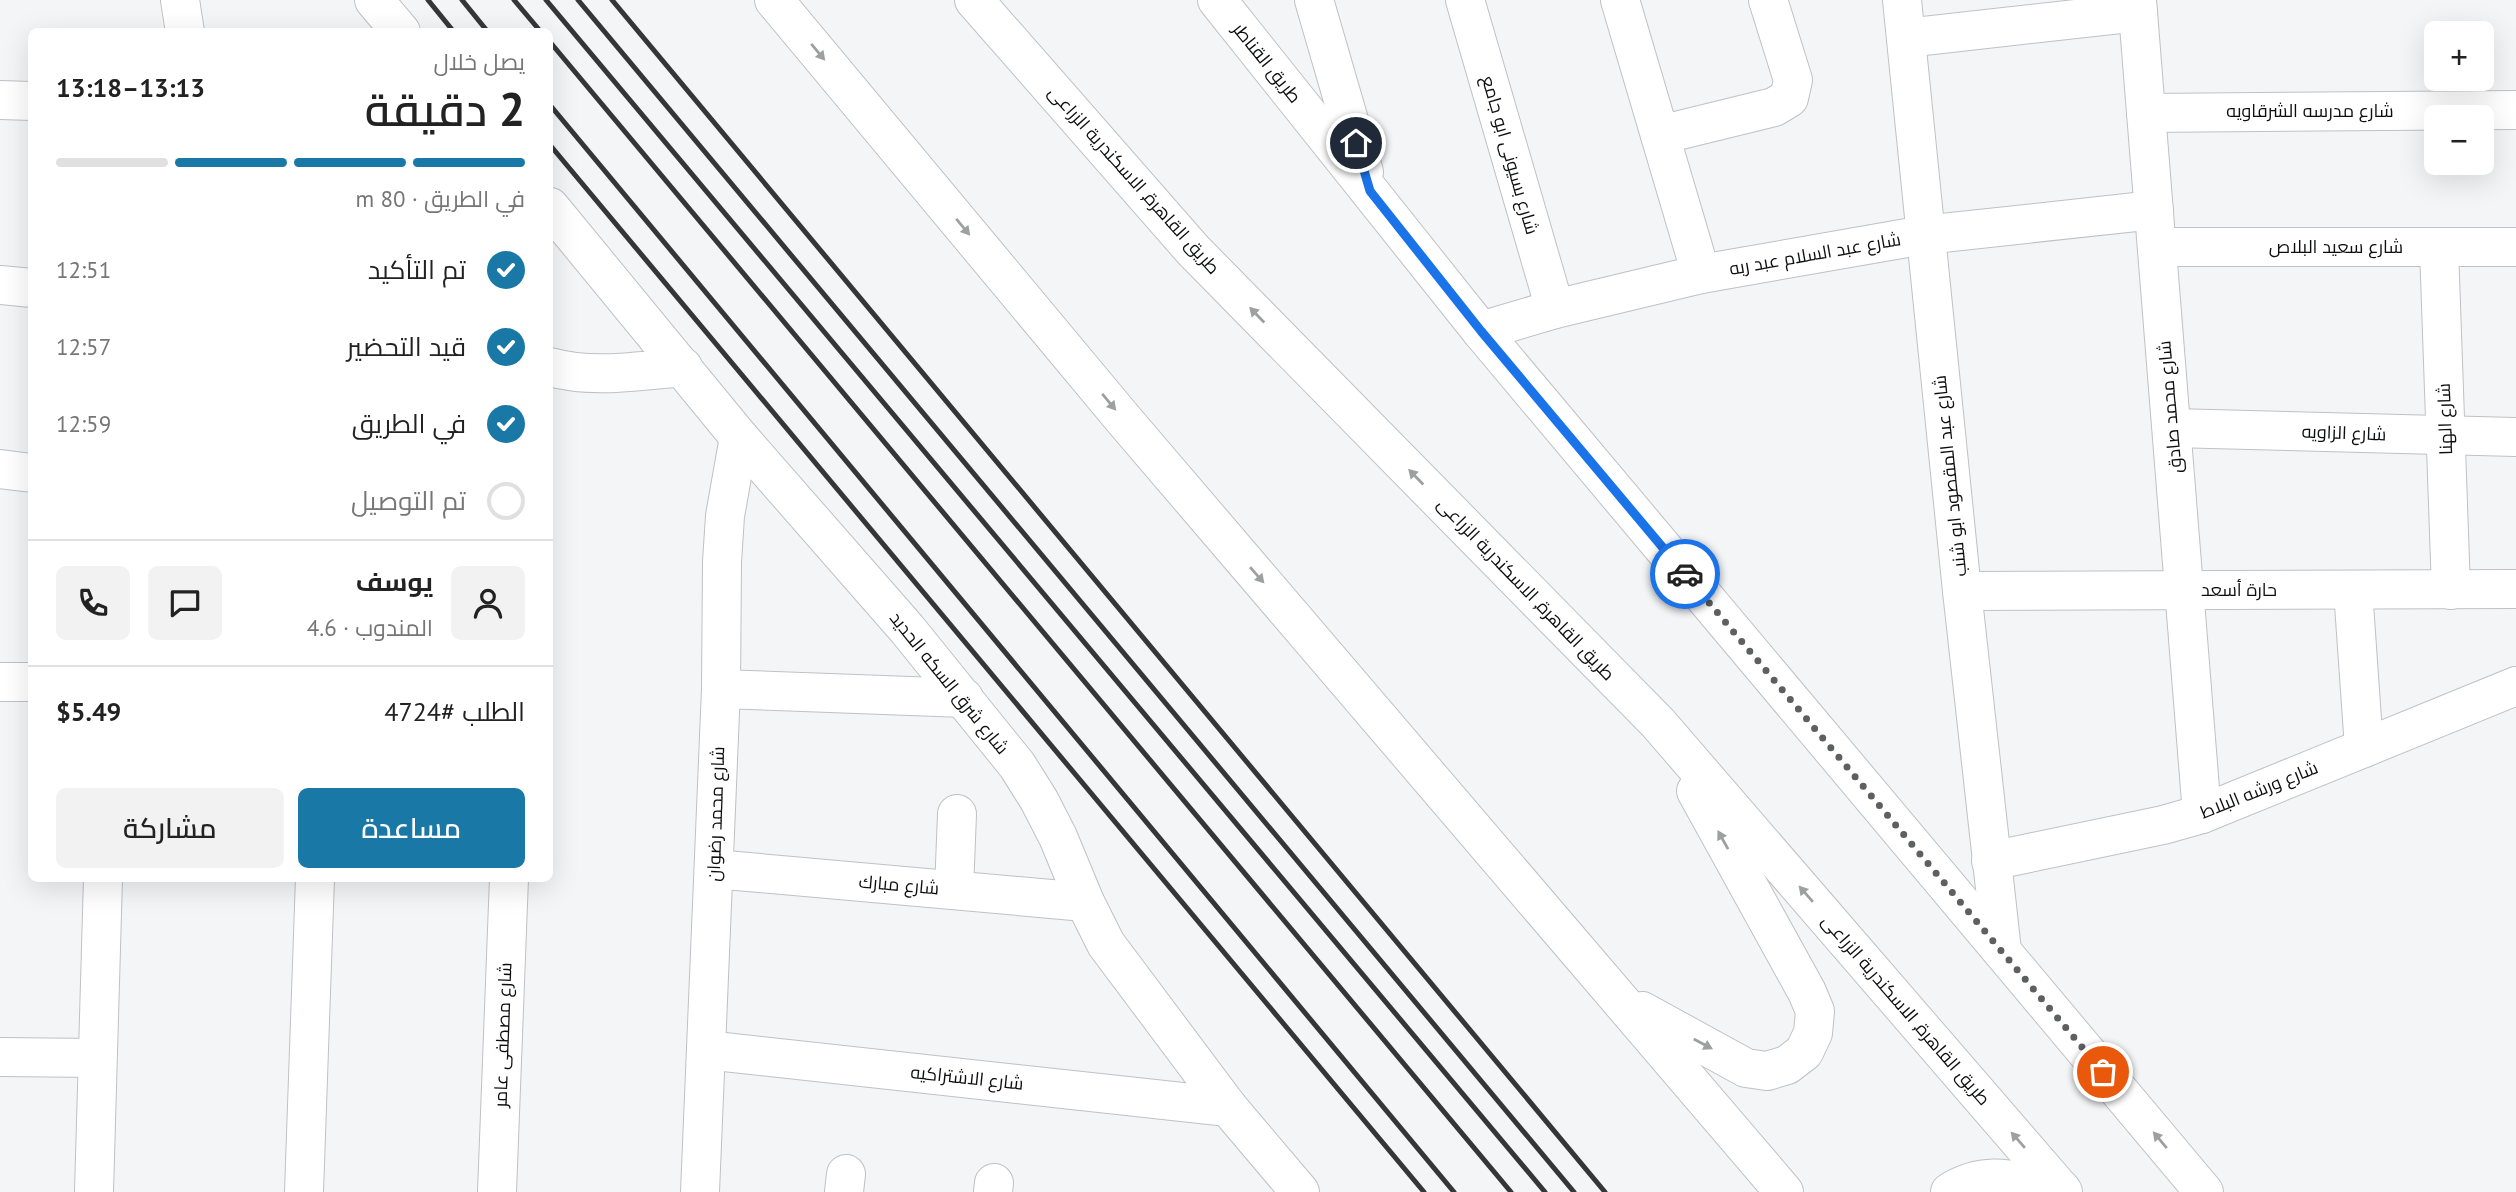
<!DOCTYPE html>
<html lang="ar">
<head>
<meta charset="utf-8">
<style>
	body { margin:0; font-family:"PT Sans",Cairo,sans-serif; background:#f2f2f2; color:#222; direction:rtl; height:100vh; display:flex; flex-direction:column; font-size:26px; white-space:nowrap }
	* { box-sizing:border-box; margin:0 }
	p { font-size:23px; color:#767676 }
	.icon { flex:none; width:38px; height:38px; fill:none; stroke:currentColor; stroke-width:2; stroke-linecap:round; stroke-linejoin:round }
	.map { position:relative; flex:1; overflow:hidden; direction:ltr }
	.panel { position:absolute; left:28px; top:28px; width:525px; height:854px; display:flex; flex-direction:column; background:#fff; border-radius:10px; box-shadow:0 7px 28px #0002; direction:rtl }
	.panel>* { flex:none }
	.controls { position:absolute; left:2424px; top:21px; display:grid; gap:14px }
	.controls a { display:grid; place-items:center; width:70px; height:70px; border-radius:10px; background:#fff; box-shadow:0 7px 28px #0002; font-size:35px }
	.pin { position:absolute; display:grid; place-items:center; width:60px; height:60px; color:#fff; margin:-30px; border:4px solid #fff; border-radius:50%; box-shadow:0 2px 7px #0007 }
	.courier { position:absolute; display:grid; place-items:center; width:70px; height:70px; margin:-35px; border:5px solid #1a73e8; border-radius:50%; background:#fff; color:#222; box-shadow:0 2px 9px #0007 }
	.head em { font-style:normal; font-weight:600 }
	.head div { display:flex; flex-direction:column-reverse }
	.head { display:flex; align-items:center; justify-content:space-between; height:119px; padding:0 28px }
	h1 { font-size:46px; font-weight:600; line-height:52px }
	.bar { display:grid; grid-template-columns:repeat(4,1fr); gap:10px 7px; align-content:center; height:84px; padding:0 28px }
	.bar i { height:9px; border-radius:5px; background:#e0e0e0 }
	.bar .current { background:#1978a5 }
	.bar p { grid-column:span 4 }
	.line { display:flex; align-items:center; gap:18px; padding:0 28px; border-top:2px solid #e0e0e0 }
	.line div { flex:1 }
	.round { display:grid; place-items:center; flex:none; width:74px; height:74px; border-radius:10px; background:#f2f2f2 }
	ol { padding:0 28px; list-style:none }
	li { display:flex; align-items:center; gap:21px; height:77px }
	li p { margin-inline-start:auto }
	li .icon { padding:7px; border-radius:50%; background:#1978a5; color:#fff; stroke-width:4 }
	li:last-child { color:#767676 }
	li i { width:38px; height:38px; border:4px solid #e0e0e0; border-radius:50% }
	.primary-button { display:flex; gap:14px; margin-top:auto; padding:14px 28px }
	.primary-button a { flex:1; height:80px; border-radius:10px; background:#1978a5; color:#fff; font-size:28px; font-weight:600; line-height:80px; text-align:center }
	.primary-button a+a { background:#f2f2f2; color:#222 }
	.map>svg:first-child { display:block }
</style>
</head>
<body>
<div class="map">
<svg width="2516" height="1192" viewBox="0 0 2516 1192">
	<rect width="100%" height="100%" fill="#f3f5f7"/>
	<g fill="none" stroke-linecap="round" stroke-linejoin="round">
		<defs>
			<g id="minor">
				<polyline points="180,0 185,32"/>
				<polyline points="374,0 401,32"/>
				<polyline points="1217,0 1481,331 2204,1192"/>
				<polyline points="1314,0 1364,172"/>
				<polyline points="1465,0 1555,309"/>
				<polyline points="1620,0 1701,274"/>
				<polyline points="1902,0 1962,591 2002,951"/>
				<polyline points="2137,0 2202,814"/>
				<polyline points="1906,38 2138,12"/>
				<polyline points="0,100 32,101"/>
				<polyline points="2146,113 2516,110"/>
				<polyline points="1660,135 1774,107 1789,98 1793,80 1768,0"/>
				<polyline points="550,207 739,437 907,629 1017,765 1039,800 1058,837 1085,902 1106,944 1228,1107 1300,1192"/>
				<polyline points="2157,247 2516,247"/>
				<polyline points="2439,248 2451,590"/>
				<polyline points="0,285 32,288"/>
				<polyline points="1481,331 1555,309 1701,274 1924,235 2154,210"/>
				<path d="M550,367c43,12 89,4 133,0"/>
				<polyline points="2172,428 2516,437"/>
				<polyline points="0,469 32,473"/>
				<polyline points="2353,590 2364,748"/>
				<polyline points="1962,591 2516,589"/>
				<polyline points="0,682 32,682"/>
				<polyline points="721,689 964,698"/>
				<polyline points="1991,861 2163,825 2202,814 2516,686"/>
				<polyline points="714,869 1085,902"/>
				<polyline points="954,890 957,814"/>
				<polyline points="706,1050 1228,1107"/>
				<polyline points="0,1057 97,1058"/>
				<polyline points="94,1192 103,878"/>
				<polyline points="304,1192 315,878"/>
				<polyline points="497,1192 509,878"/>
				<polyline points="700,1192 721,689 722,562 725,516 739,437"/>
				<polyline points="844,1192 846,1174"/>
				<polyline points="993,1192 994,1183"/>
			</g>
			<g id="highway">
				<polyline points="774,0 1124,420 1784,1192"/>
				<polyline points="974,0 1193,250 1658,723 2063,1192"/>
				<polyline points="1642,1011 1746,1068 1767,1071 1787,1065 1804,1052 1813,1033 1815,1011 1807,992 1696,791"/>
				<path d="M1950,1192c39,-24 68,-10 111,-3"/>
			</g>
		</defs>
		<!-- minor casing -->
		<use href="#minor" stroke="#bfc1c4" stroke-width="40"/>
		<!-- highway casing -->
		<use href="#highway" stroke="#bfc1c4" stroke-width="40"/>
		<!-- minor -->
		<use href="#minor" stroke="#fff" stroke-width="38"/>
		<!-- highway -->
		<use href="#highway" stroke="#fff" stroke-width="38"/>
		<!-- rail -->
		<g stroke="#353637" stroke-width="5">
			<polyline points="428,0 454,32"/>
			<polyline points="462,0 488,32"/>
			<polyline points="514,0 541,32"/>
			<polyline points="546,0 1545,1192"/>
			<polyline points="578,0 1574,1192"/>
			<polyline points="612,0 1605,1192"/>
			<polyline points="550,42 1511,1192"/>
			<polyline points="550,105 1454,1192"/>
			<polyline points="550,145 1424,1192"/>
		</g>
	</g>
	<!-- one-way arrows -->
	<defs><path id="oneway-solid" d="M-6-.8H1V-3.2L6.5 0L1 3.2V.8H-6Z" transform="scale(1.75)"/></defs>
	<g fill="#9e9f9f">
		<use href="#oneway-solid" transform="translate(818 52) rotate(50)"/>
		<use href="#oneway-solid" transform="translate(963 227) rotate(50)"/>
		<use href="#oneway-solid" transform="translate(1257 315) rotate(-134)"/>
		<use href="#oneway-solid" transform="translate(1109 402) rotate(50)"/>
		<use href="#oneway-solid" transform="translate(1416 477) rotate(-134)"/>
		<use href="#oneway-solid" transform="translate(1257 575) rotate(49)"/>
		<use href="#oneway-solid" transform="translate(1723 840) rotate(-119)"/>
		<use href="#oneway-solid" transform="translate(1806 894) rotate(-131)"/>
		<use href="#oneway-solid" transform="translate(1703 1044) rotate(28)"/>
		<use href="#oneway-solid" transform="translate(2018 1140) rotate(-131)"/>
		<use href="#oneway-solid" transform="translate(2160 1140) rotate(-130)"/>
	</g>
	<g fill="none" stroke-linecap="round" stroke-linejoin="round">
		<!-- done -->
		<polyline stroke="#5e5f60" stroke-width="7" stroke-dasharray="0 12.6" points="1685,574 2103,1072"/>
		<!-- route -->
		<polyline stroke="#1a73e8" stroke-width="9" points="1356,143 1370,191 1481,331 1685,574"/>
	</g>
	<g text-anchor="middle" stroke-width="6" stroke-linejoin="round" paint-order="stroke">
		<!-- street labels -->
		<g font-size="18" fill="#0d0e0f" stroke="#fff">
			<text transform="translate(1267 63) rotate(51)" y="6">طريق القناطر</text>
			<text x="2310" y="117">شارع مدرسه الشرقاويه</text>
			<text transform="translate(1510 155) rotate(74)" y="6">شارع بسيونى ابو جامع</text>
			<text transform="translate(1134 180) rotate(48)" y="6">طريق القاهرة, الاسكندرية الزراعى</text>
			<text x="2336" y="253">شارع سعيد البلاص</text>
			<text transform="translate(1815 254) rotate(-10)" y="6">شارع عبد السلام عبد ربه</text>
			<text transform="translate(2170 407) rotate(-95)" y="6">شارع محمد صادق</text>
			<text transform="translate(2445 419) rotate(-92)" y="6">شارع الهنا</text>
			<text transform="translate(2344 433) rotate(2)" y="6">شارع الزاويه</text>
			<text transform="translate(1950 476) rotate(-96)" y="6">شارع عبد المقصود ابو شنب</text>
			<text transform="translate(1526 589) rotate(46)" y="6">طريق القاهرة, الاسكندرية الزراعى</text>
			<text x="2239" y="596">حارة أسعد</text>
			<text transform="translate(949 683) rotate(51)" y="6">شارع شرق السكه الحديد</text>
			<text transform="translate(2259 790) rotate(-22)" y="6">شارع ورشه البلاط</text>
			<text transform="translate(716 814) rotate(-88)" y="6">شارع محمد رضوان</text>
			<text transform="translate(899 885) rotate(5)" y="6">شارع مبارك</text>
			<text transform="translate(1906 1010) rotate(49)" y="6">طريق القاهرة, الاسكندرية الزراعى</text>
			<text transform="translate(503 1035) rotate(-88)" y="6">شارع مصطفى عامر</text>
			<text transform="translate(967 1078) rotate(6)" y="6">شارع الاشتراكيه</text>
		</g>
	</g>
</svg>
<div class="controls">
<a>+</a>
<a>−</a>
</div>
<div class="pin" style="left:2103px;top:1072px;background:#ea580c"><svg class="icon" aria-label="bag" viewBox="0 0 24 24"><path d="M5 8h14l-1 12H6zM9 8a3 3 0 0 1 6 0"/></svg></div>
<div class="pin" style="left:1356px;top:143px;background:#1f2937"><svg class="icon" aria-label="home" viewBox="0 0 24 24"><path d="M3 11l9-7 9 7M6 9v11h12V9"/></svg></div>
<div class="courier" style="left:1685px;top:574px"><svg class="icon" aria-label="car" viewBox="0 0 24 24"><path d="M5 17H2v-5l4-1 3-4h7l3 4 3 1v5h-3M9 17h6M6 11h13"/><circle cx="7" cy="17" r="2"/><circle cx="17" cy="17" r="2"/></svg></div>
<section class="panel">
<div class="head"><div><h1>2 دقيقة</h1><p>يصل خلال</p></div><em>13:13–13:18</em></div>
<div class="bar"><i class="current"></i><i class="current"></i><i class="current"></i><i></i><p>في الطريق · 80 m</p></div>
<ol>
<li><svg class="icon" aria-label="check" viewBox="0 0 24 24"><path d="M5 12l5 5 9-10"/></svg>تم التأكيد<p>12:51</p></li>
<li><svg class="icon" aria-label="check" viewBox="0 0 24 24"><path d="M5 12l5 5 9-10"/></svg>قيد التحضير<p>12:57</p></li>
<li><svg class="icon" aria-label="check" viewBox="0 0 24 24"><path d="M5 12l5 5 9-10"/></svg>في الطريق<p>12:59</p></li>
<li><i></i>تم التوصيل</li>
</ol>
<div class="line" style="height:126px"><a class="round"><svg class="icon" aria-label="person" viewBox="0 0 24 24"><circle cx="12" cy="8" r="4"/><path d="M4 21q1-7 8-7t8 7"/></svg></a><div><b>يوسف</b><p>المندوب · 4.6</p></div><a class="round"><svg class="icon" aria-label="chat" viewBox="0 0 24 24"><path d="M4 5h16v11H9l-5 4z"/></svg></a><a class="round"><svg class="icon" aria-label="phone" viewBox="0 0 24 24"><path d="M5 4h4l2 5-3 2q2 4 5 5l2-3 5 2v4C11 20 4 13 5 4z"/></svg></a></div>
<div class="line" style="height:91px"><div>الطلب #4724</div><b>$5.49</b></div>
<div class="primary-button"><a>مساعدة</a><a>مشاركة</a></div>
</section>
</div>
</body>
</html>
